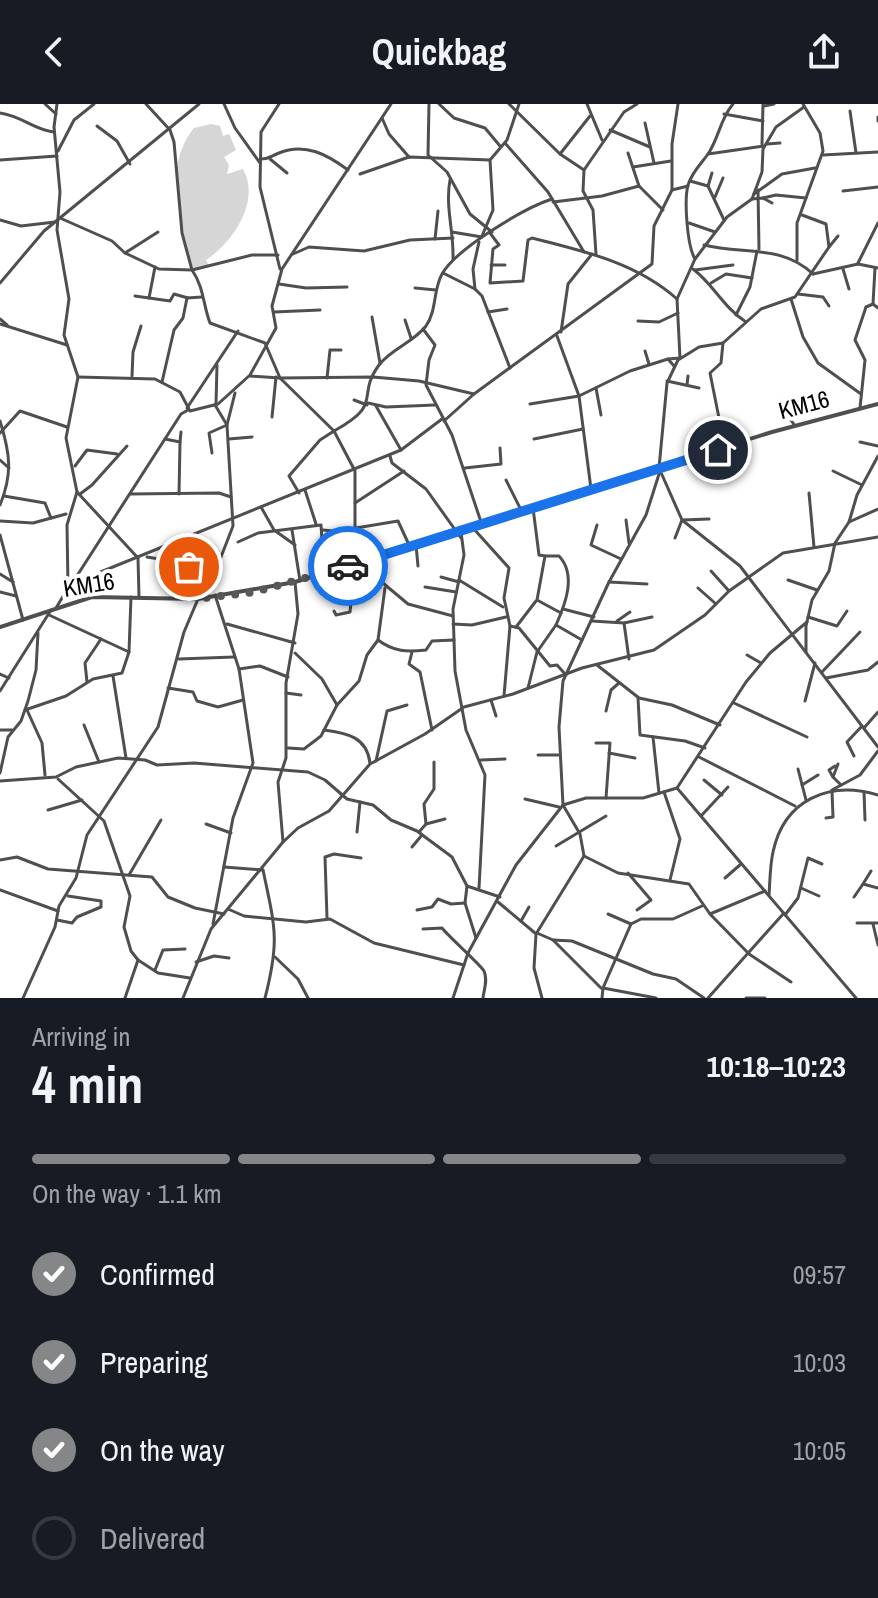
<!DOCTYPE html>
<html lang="en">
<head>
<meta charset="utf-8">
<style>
	body { margin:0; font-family:"Archivo Narrow",sans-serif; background:#242831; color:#f1f3f6; height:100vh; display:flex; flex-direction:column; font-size:30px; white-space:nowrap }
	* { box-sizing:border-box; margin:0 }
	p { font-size:26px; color:#9ea1a6 }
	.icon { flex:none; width:44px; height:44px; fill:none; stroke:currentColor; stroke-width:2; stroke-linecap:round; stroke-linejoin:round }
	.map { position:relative; height:894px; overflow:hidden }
	.sheet { display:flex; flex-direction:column; background:#171b24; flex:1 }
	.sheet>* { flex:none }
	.pin { position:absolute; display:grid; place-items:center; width:68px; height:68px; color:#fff; margin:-34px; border:4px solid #fff; border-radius:50%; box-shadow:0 2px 8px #0007 }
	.courier { position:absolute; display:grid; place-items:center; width:80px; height:80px; margin:-40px; border:6px solid #1a73e8; border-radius:50%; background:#fff; color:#222; box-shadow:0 2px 10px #0007 }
	.head em { font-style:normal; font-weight:700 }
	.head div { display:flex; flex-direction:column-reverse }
	.head { display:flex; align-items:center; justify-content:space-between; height:136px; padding:0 32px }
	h1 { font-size:52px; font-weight:700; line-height:60px }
	.bar { display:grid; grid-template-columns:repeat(4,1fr); gap:12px 8px; align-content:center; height:96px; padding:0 32px }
	.bar i { height:10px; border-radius:6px; background:#363941 }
	.bar .selected { background:#858687 }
	.bar p { grid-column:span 4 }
	ol { padding:0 32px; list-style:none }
	li { display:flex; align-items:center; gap:24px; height:88px }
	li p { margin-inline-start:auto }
	li .icon { padding:8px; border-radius:50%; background:#858687; color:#fff; stroke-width:4 }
	li:last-child { color:#9ea1a6 }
	li i { width:44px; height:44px; border:4px solid #363941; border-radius:50% }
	header { display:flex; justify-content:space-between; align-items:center; height:104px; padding:0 32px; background:#171b24; font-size:36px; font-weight:700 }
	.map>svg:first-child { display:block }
</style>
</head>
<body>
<header><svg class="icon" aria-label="back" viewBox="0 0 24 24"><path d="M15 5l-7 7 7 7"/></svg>Quickbag<svg class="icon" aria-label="share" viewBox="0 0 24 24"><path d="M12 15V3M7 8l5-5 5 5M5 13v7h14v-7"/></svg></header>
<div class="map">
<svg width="878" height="894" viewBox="0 0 878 894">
	<rect width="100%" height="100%" fill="#fff"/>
	<!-- green -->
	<path fill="#d6d6d6" d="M211,20l9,2 3,10 6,-2 7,16 -12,7 5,8 -2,9 16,-5c18,32 -10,73 -37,91l3,6 -14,4c-12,-17 -19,-78 -18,-101 1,-14 8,-30 17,-41z"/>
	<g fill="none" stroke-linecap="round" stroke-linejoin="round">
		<!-- minor -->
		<g stroke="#4f4f4f" stroke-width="3">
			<polyline points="45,0 56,10"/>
			<polyline points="57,0 54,23 60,88 57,126 69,195 64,231 78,273 66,334 77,388 67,421 68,483"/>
			<polyline points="146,0 170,26 174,38 182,129 192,166 252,151 278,151"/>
			<polyline points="224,0 235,24 260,59"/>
			<polyline points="279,0 261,28 260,83 280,165"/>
			<polyline points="429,0 428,51 447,68 470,110 492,128"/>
			<polyline points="439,0 454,14 485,24 500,42"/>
			<polyline points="509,0 560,50 584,66"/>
			<polyline points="587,0 602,36"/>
			<polyline points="764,2 774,0"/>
			<polyline points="850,7 856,49"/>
			<path d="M0,9c22,3 34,17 54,19"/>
			<polyline points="724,10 763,17"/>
			<polyline points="878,13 878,17"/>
			<polyline points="382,14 389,30 409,53"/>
			<polyline points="645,19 654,59"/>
			<polyline points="97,22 117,37 130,60"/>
			<polyline points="610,26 650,43"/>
			<polyline points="505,39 548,88 584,148"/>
			<polyline points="762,40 763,0"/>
			<polyline points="767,40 780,39"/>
			<polyline points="58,47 74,16 94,0"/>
			<polyline points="628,49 639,82 663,106"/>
			<polyline points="560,50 590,12"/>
			<polyline points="708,50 764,42"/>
			<polyline points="823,51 878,48"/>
			<path d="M261,55c9,0 10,-3 18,-6 26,-11 49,2 69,17"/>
			<polyline points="270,55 287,69"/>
			<polyline points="0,56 57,52"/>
			<polyline points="633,63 671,57"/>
			<polyline points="360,70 409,53 490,56"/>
			<path d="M450,76c-5,27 4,51 3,79"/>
			<polyline points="690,77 708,82 724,116"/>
			<polyline points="708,82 712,69"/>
			<polyline points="672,86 688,82"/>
			<polyline points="758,86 759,145"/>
			<polyline points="843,87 878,83"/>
			<polyline points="754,90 782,70 815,64"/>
			<polyline points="715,93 723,74"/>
			<polyline points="763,94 776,91 806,94"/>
			<polyline points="752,95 763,94 772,99"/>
			<polyline points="553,98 602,92 639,82"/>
			<polyline points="802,111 826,120 829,143 795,193 761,205 723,239 699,243 678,256 667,279 659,364 682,416 740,462 878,643"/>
			<path d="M60,114l52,23 13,12 34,16 33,1c12,17 11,35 18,53l55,20 15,35"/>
			<polyline points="0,116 21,122 55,118"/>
			<polyline points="689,119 715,128"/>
			<polyline points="452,128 482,133"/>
			<path d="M490,129l9,12 -6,4 -3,34 33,-2 5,-41 4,-2c52,13 105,25 145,61"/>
			<polyline points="482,132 493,106 490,56 507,36 519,0"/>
			<polyline points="435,135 438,107"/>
			<polyline points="479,138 473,165 475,185 482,192 510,264"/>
			<path d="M704,141c39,10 77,-1 109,29"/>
			<polyline points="829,143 838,132"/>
			<polyline points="125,149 158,128"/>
			<polyline points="293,150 309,143 364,147 410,136 453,134"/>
			<polyline points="596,150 593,106 583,87 584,66 624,8 637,0"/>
			<path d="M695,155c-8,-13 -11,-59 -7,-74 4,-13 13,-21 20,-31 11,-16 12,-35 25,-50"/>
			<polyline points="797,156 797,119 823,47 820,29 803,0"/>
			<polyline points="858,159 878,119"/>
			<polyline points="491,161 505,161"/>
			<polyline points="875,164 873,200 878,204"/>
			<path d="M693,165c21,16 30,38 53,53"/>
			<polyline points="843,165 849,185"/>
			<polyline points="695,166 733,161"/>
			<polyline points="443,169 475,185"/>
			<polyline points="813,170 858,160 878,164"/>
			<polyline points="0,179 44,127 199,0"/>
			<polyline points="711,179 726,170 752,174"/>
			<polyline points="279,180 306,184 347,183"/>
			<polyline points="415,184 436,186"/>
			<polyline points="798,190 823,193 829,202"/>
			<polyline points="135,192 170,197 174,190 188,194"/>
			<polyline points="149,194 155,163"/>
			<polyline points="791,195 803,233 818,259 861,290"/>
			<polyline points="274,208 320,206"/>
			<polyline points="488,208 507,205"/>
			<polyline points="736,211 750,183 757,147"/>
			<polyline points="372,213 380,259"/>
			<polyline points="0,215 7,221"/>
			<polyline points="405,216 411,234"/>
			<polyline points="638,217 659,218 678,209"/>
			<polyline points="0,220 67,241"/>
			<polyline points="423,225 435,241 429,256 426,281 452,331 481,418"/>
			<polyline points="561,228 568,180 592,150"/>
			<polyline points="557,232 579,292 591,385"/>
			<polyline points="645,247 649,260"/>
			<polyline points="668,255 680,254 677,195 695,155 727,113 752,95 762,68 763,45 776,23 804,3"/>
			<polyline points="132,272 133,248 141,222"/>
			<polyline points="250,272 280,274 334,327 355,367 355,460 350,508 336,511 334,507"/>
			<polyline points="78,273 155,275 180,288 190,307 218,300 250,271 276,224 272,202 282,165 391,0"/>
			<polyline points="280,274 373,273 419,277 474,290"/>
			<polyline points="327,274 330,246 341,246"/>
			<polyline points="667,277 699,284"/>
			<polyline points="162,278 174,226 183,214 187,194 202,193"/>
			<polyline points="687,281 688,272"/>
			<polyline points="596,284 601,311"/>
			<polyline points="354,296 367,301"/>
			<polyline points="778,297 795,322"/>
			<polyline points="368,299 386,303 435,301"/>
			<polyline points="216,300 217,261"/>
			<polyline points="530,300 579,292 630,267 668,255 674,262"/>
			<polyline points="187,304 238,227"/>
			<polyline points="860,304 865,256 855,236 866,203 873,200"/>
			<polyline points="272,313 276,273"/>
			<path d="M0,317c10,32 13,52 0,84"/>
			<polyline points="444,317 474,290 652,160 654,122 672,86 672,40 678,0"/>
			<path d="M334,327c51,-28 21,-33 45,-66 12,-16 35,-23 47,-39 11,-16 7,-36 16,-52 14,-25 82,-66 110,-75"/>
			<polyline points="0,329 20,307 67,323"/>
			<polyline points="165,335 180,338 179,390"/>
			<polyline points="229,335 252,333"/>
			<polyline points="534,335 583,325"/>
			<polyline points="180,338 181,328"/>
			<polyline points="860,338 878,342"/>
			<polyline points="718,345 721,324 710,269 721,259 723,239"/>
			<polyline points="401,346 442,315"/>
			<polyline points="212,349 209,329 227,321 215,301"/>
			<polyline points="390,352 392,359 426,385 461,434"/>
			<polyline points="692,354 693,327"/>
			<polyline points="0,356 9,364"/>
			<polyline points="75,362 87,346 117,350"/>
			<polyline points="465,364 501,360 500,344"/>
			<polyline points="833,367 862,381"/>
			<polyline points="506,376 522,408"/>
			<polyline points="305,386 316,420"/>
			<polyline points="77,388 138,454 139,493"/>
			<polyline points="299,389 289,372 320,336 334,327"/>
			<polyline points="809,389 814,443"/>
			<polyline points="80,390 92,381 127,342"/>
			<polyline points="130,390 219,389 231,393"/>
			<polyline points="4,392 45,399 51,414"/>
			<polyline points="355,399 404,367"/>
			<polyline points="261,403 274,426 295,441"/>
			<polyline points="533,404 539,451 545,452 537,496 561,509"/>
			<polyline points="626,416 629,439"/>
			<polyline points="0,417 33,419 66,410"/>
			<polyline points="849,418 878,405"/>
			<polyline points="597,421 591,441 621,455"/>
			<polyline points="356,424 398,417 410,443"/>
			<polyline points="473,424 509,464 504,494 510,522 504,592"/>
			<polyline points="292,426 300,477"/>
			<polyline points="323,426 354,429"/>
			<polyline points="461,428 464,451 453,505 455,567 466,626 485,671 479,784"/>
			<polyline points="0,431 23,516"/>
			<polyline points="675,434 682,416 709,415"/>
			<polyline points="238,438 258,429 321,421 324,467"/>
			<polyline points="416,441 418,462"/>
			<path d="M545,452h14c18,19 6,49 -3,69l26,15"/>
			<polyline points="147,453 184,459 210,481"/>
			<polyline points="359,459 408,500 453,512"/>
			<polyline points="711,467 729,487"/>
			<polyline points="329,469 337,490"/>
			<polyline points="0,470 13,478"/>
			<polyline points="441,473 459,478"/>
			<polyline points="459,476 503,503"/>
			<polyline points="788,476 817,486"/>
			<polyline points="73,478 181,310 188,306"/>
			<polyline points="609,478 647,480"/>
			<polyline points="71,480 401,346 376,302"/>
			<polyline points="425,483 456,488"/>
			<polyline points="698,484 716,500"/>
			<polyline points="0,488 16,492"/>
			<polyline points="205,494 233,422 227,321 235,289"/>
			<polyline points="56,504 68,484"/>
			<polyline points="563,505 594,513"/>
			<polyline points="49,511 129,548"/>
			<polyline points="808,513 837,522 847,507"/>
			<polyline points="592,517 624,519 652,513"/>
			<polyline points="617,517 630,508"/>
			<polyline points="624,519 629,555"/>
			<polyline points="227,520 295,539"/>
			<polyline points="453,520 472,521 506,513"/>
			<polyline points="510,522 519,524 550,562 557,561 566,571"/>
			<polyline points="516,523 536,497"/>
			<path d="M378,536c16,12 29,12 48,10l6,-9 22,-1"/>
			<polyline points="412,548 409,560 420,568 432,626"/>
			<polyline points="806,548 806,522 812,496 829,467 835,439 849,418 857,391 878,352"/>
			<polyline points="295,549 322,575 337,601"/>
			<polyline points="747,551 761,559"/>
			<polyline points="179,555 234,553"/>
			<polyline points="597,561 639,594 672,601 720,621"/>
			<polyline points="239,565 260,562 288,573"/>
			<polyline points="822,568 860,528"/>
			<polyline points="0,570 9,574"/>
			<polyline points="113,572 126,654"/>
			<polyline points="826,574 868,566 878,558"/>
			<polyline points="87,578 85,559 101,535"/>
			<polyline points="168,584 193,588 197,597 218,603 243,596"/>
			<polyline points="528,584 537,548 556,521"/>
			<polyline points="0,587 51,506"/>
			<polyline points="286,589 301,591"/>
			<polyline points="638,594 640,631 685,637 705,644"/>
			<polyline points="491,596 496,612"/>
			<polyline points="805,597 815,559"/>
			<polyline points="734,599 807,633"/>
			<polyline points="25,606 66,592 93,575 122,569 129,548 131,493"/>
			<polyline points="27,606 42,639 45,671"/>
			<polyline points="606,607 611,586 619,579"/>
			<polyline points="84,621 99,658"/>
			<polyline points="864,624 878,608"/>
			<polyline points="0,626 12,626"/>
			<path d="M324,626c23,3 43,7 46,33"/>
			<polyline points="653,633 659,689"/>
			<polyline points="596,639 610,639 606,694"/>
			<polyline points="288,644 304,645 321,632 337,601 359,577 367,551 378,536 385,484"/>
			<polyline points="609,649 635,654"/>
			<polyline points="538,651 558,651"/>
			<polyline points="854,652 847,638 862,622"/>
			<polyline points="699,653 795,702"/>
			<polyline points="481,656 505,655"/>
			<polyline points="376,657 387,607 407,601"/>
			<polyline points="838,660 833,673 841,681"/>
			<polyline points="798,665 806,696"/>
			<polyline points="0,669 8,633 21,617 28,597 36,566 38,529"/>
			<polyline points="833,673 829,666 835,662"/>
			<polyline points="58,675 104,717 130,792 124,823 131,847 138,856 158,869 190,874"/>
			<polyline points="704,676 722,691"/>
			<polyline points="0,677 56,673 76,663 118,654 145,656 157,661 194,659 308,668 325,676 347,695 373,701 391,716 417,727 452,753 467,782 465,799 476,834"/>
			<polyline points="802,681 818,671"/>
			<polyline points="677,684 856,894"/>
			<polyline points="832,686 860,671 878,647"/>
			<polyline points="664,688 680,735 670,776"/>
			<polyline points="864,688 865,716"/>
			<polyline points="525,695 559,703"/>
			<polyline points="48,706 82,696"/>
			<polyline points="701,712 728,683"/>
			<polyline points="826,714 833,713 832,687"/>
			<polyline points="206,720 231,729"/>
			<polyline points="426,720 445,715"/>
			<polyline points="357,728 360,698"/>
			<polyline points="419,728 426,720 424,700 434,685 434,658"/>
			<polyline points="283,738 298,724 329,707 370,660 425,630 464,603 513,590 582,564 654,546 705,511 729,487 783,449 878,433"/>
			<polyline points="556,742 606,712"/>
			<polyline points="412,743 422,731"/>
			<polyline points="584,752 618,769 689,780 710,810 749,850 791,878"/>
			<polyline points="0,756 17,753 48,765 152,773 168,793 195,804 224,810"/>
			<polyline points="224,763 263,766"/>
			<path d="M263,766c12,57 17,70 2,128"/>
			<polyline points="871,767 863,780 878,784"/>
			<polyline points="628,769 651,796 637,806"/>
			<polyline points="129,771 161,716"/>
			<polyline points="725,774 741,760"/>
			<polyline points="467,782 500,793"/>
			<polyline points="801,784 819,792"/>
			<polyline points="0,786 58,807"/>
			<path d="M769,791c1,-14 1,-30 4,-43 11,-52 56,-72 105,-57"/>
			<polyline points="854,793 863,780"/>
			<polyline points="498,798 535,829"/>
			<polyline points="228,805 244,812 306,818 330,815 374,839 464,861"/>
			<polyline points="417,806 432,803 438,795 451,800 465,799"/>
			<polyline points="608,810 631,820"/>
			<polyline points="710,810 765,787"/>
			<polyline points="785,811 798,794 808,754 822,760"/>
			<polyline points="327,814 325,753 334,750 361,754"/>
			<polyline points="57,816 72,819 77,813 101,803 101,797 68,792"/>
			<polyline points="521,817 529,803"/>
			<polyline points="857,819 878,819"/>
			<polyline points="213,820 233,714 253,659 239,565 215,491"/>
			<polyline points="873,820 878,841"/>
			<path d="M423,825l19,-1c7,9 39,37 42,43 4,9 0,18 -1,27"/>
			<polyline points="537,829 553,836 572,837 653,870 676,875 704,894"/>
			<polyline points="553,836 601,884"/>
			<polyline points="275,853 298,875 308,894"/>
			<polyline points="196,858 214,852 229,854"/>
			<polyline points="155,866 163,846 185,845"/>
			<polyline points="603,884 656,894"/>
			<polyline points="23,894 55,823 59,802 76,774 87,731 158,623 184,528 198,495"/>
			<polyline points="125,894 138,856"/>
			<polyline points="183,894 211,825 283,738 278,678 286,654 286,579 298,510 295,478"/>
			<polyline points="453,894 468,849 516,761 563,701 559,623 563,577 609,478 646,411 660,367"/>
			<polyline points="542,894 534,864 536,830 584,752 580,730 563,701 586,694 643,694 677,684 746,578 770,549 807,518"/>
			<polyline points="602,894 603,884 631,820 641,815 673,815 702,802"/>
			<polyline points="708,894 784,809"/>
			<polyline points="746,894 765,894"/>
		</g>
		<!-- tertiary -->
		<polyline stroke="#4f4f4f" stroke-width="4" points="0,523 92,493 198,495 295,478 772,328 878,300"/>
	</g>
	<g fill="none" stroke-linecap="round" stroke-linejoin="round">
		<!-- done -->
		<polyline stroke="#595959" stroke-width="8" stroke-dasharray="0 14.4" points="189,463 210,481 205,494 255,488 348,462"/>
		<!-- route -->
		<polyline stroke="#1a73e8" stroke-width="10" points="348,462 718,346"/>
	</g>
	<g text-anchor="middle" stroke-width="8" stroke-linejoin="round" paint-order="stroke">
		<!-- street labels -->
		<g font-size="24" fill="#000" stroke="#fff">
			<text transform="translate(804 301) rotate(-15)" y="8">KM16</text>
			<text transform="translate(89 481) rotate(-9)" y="8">KM16</text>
		</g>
	</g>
</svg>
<div class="pin" style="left:189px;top:463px;background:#ea580c"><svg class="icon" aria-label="bag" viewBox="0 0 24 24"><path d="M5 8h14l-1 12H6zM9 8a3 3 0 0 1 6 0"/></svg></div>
<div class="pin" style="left:718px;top:346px;background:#1f2937"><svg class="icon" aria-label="home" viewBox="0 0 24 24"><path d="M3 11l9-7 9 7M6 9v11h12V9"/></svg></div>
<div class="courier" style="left:348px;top:462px"><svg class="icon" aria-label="car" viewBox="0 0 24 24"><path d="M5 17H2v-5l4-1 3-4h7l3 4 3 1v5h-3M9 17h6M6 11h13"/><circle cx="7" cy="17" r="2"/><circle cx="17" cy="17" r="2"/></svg></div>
</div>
<section class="sheet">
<div class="head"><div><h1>4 min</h1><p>Arriving in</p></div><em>10:18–10:23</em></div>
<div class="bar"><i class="selected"></i><i class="selected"></i><i class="selected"></i><i></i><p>On the way · 1.1 km</p></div>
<ol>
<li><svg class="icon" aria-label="check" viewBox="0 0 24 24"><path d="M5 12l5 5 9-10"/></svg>Confirmed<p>09:57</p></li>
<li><svg class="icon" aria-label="check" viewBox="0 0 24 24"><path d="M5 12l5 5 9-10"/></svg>Preparing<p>10:03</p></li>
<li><svg class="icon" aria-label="check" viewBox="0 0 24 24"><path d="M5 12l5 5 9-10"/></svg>On the way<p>10:05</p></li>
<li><i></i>Delivered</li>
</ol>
</section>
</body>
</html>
